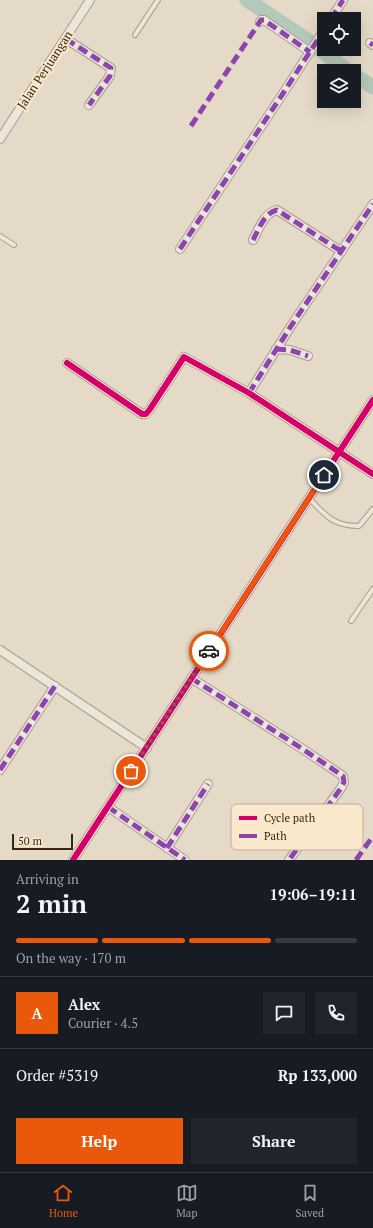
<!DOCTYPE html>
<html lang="en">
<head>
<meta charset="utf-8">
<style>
	body { margin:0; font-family:"PT Serif",serif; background:#20242c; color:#f1f3f6; height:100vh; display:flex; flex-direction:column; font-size:15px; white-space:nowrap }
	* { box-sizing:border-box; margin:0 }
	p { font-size:13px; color:#9ea1a6 }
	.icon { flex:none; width:22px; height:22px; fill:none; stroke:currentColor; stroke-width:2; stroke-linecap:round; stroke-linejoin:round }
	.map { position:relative; height:860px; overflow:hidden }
	.drawer { display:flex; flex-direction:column; background:#171b24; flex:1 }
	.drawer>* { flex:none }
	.controls { position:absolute; left:317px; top:12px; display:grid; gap:8px }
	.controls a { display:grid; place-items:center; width:44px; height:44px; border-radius:0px; background:#171b24; box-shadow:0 4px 16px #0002; font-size:20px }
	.scale { position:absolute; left:12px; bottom:10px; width:61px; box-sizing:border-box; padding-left:4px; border:2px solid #372619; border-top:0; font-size:11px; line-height:14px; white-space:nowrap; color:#372619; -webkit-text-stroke:3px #f9e8ca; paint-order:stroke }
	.pin { position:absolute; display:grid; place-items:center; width:34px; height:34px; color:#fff; margin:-17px; border:2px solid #fff; border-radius:50%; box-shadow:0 1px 4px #0007 }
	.courier { position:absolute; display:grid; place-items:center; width:40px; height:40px; margin:-20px; border:3px solid #ea580c; border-radius:50%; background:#fff; color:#222; box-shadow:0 1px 5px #0007 }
	.overview em { font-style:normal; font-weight:700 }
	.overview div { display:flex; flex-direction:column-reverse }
	.overview { display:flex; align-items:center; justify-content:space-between; height:68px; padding:0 16px }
	h1 { font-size:26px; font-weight:700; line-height:30px }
	.bar { display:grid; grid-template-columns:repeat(4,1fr); gap:6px 4px; align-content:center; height:48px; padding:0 16px }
	.bar i { height:5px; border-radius:3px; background:#363941 }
	.bar .active { background:#ea580c }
	.bar p { grid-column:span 4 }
	.line { display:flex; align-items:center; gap:10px; padding:0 16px; border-top:1px solid #363941 }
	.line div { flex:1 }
	.round { display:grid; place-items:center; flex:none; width:42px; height:42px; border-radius:0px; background:#20242c }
	.button { display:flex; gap:8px; margin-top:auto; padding:8px 16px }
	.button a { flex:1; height:46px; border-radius:0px; background:#ea580c; color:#fff; font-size:16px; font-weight:700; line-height:46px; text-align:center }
	.button a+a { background:#20242c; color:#f1f3f6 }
	.tabs { display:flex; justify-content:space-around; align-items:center; height:56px; border-top:1px solid #363941; background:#171b24; font-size:11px; color:#9ea1a6 }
	.tabs a { display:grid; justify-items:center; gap:2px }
	.tabs .active { color:#ea580c }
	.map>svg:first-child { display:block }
</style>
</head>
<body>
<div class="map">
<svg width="373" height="860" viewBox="0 0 373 860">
	<rect width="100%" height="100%" fill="#e5dac7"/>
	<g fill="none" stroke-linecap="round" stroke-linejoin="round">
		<!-- river -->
		<g stroke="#b4c9ba" stroke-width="15">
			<polyline points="247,0 306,39 348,71"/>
			<polyline points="354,75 373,87"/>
		</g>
		<defs>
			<g id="service">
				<polyline points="135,35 158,0"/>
				<polyline points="0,236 14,245"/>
				<path d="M309,498c17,18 24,28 50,28l14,-17"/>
				<polyline points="351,621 373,589"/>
			</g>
			<g id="minor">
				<polyline points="331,19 343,0"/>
				<polyline points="260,22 261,20 264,20 310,52"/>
				<polyline points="66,39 111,68 110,76 89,105"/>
				<polyline points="370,43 373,45"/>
				<polyline points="0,139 90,0"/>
				<path d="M253,240c6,-11 11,-27 24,-30l59,38 6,3"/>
				<polyline points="180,249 282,95 324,30"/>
				<polyline points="276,349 290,350 308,356"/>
				<polyline points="67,363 142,414 146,414 150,409 184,357 249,393 373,474"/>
				<polyline points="249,393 291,326 373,204"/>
				<polyline points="0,650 147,748"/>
				<polyline points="191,678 298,746 343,776 344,782 341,788 289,860"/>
				<polyline points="0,770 55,686"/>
				<polyline points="108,807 185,860"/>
				<polyline points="167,848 208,784"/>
				<polyline points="73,860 373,400"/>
			</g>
		</defs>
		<!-- service casing -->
		<use href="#service" stroke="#a99f91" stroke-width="6"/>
		<!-- minor casing -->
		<use href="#minor" stroke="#a99f91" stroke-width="10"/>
		<!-- service -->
		<use href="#service" stroke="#ece5d9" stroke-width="4"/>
		<!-- minor -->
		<use href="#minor" stroke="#ece5d9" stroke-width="8"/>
		<!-- quiet -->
		<g stroke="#8e44ad" stroke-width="5" stroke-dasharray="10 5" stroke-linecap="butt">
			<polyline points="331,19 343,0"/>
			<polyline points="66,39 111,68 110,76 89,105"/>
			<polyline points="370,43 373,45"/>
			<polyline points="191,126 261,20 264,20 310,52"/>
			<path d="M253,240c6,-11 11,-27 24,-30l59,38 6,3"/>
			<polyline points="180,249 282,95 324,30"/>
			<polyline points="276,349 290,350 308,356"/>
			<polyline points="249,393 291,326 373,204"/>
			<polyline points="191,678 298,746 343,776 344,782 341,788 289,860"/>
			<polyline points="0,770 55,686"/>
			<polyline points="108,807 185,860"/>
			<polyline points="167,848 208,784"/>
			<polyline points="356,860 373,836"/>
		</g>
		<defs>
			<g id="cycleway">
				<polyline points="67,363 142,414 146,414 150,409 184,357 249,393 373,474"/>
				<polyline points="73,860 373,400"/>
			</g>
		</defs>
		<!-- cycleway casing -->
		<use href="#cycleway" stroke="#f9e8ca" stroke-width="8"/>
		<!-- cycleway -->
		<use href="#cycleway" stroke="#d6006c" stroke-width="6"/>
	</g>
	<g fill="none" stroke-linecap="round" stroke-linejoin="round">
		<!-- done -->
		<polyline stroke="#746556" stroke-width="4" stroke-dasharray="0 7.2" points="131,771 209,651"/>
		<!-- route -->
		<polyline stroke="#ea580c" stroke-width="5" points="209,651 324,475"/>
	</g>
	<g text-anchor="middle" stroke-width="4" stroke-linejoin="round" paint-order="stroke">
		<!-- street labels -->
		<g font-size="12" fill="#372619" stroke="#f9e8ca">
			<text transform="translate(45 70) rotate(-57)" y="4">Jalan Perjuangan</text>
		</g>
	</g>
	<!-- legend -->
	<rect x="231" y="804" width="132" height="46" rx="6" fill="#f9e8ca" stroke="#bfae95" stroke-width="1"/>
	<rect x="239" y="816" width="18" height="4" fill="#d6006c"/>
	<rect x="239" y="834" width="18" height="4" fill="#8e44ad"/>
	<g font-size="11" fill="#372619">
		<text x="264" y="822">Cycle path</text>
		<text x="264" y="840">Path</text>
	</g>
</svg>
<div class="controls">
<a><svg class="icon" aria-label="locate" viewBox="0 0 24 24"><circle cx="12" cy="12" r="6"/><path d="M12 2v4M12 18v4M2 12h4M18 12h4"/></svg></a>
<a><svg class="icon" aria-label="layers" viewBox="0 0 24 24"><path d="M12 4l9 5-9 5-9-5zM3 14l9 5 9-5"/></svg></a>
</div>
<div class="scale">50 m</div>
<div class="pin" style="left:131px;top:771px;background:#ea580c"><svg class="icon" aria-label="bag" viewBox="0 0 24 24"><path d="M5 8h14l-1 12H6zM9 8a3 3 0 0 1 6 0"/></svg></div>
<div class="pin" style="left:324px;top:475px;background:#1f2937"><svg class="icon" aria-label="home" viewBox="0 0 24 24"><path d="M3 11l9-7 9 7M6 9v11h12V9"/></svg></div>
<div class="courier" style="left:209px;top:651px"><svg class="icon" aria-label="car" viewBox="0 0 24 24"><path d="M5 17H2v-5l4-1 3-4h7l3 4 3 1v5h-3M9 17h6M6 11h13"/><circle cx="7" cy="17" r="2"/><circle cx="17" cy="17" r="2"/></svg></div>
</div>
<section class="drawer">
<div class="overview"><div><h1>2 min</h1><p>Arriving in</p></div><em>19:06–19:11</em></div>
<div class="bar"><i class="active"></i><i class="active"></i><i class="active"></i><i></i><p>On the way · 170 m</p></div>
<div class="line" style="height:72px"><b class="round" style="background:#ea580c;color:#fff">A</b><div><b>Alex</b><p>Courier · 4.5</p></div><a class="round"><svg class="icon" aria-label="chat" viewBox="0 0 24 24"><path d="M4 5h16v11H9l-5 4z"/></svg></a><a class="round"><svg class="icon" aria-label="phone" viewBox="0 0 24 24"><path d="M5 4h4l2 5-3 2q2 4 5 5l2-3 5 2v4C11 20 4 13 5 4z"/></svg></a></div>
<div class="line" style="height:52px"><div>Order #5319</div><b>Rp 133,000</b></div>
<div class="button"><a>Help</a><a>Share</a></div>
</section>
<nav class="tabs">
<a class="active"><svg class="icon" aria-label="home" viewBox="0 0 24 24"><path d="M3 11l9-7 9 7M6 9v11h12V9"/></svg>Home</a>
<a><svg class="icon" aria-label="map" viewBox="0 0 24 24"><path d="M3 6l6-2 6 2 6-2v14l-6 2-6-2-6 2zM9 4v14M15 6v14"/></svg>Map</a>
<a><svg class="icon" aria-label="saved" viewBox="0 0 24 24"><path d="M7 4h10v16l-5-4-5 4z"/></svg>Saved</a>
</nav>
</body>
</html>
